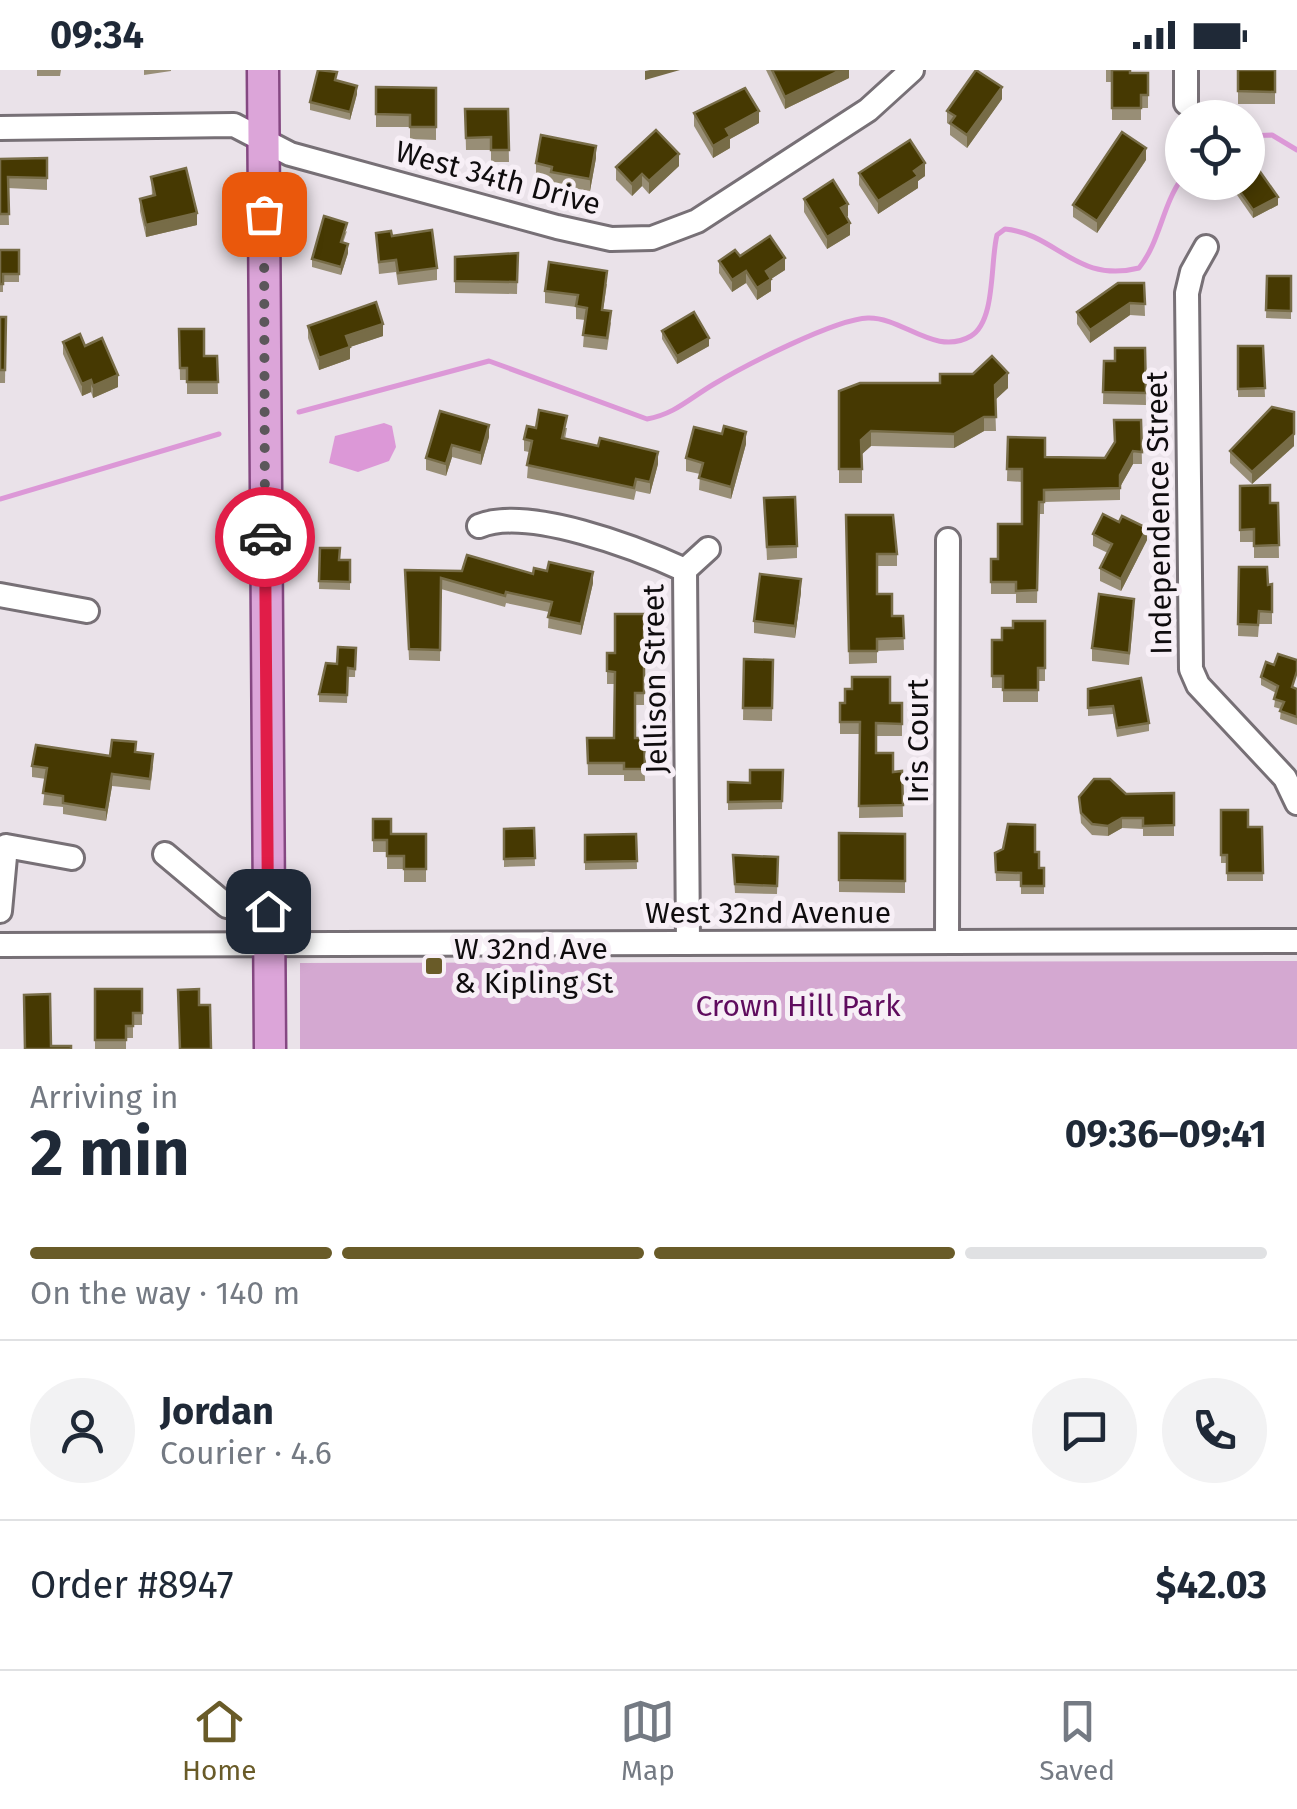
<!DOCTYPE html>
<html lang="en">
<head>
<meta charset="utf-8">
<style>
	body { margin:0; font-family:"Fira Sans",sans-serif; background:#f2f2f3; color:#1f2937; height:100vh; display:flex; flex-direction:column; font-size:38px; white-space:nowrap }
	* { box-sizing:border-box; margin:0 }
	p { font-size:32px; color:#747a83 }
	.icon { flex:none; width:55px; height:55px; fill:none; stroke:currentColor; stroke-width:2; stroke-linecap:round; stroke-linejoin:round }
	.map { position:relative; height:979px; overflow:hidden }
	.panel { display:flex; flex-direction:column; background:#fff; flex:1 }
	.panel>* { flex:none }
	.controls { position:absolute; left:1165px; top:30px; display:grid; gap:20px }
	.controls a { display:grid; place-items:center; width:100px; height:100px; border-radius:50%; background:#fff; box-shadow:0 5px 15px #0003; font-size:50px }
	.pin { position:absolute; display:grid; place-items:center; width:85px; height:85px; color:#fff; margin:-42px; border-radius:20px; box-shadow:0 5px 15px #0006 }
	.courier { position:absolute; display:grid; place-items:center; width:100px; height:100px; margin:-50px; border:8px solid #e11d48; border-radius:50%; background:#fff; color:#222; box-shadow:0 2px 12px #0007 }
	.summary em { font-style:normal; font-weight:700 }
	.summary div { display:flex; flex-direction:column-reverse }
	.summary { display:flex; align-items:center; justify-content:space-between; height:170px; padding:0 30px }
	h1 { font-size:65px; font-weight:700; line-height:75px }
	.bar { display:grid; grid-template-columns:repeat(4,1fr); gap:15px 10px; align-content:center; height:120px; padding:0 30px }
	.bar i { height:12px; border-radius:8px; background:#e0e1e3 }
	.bar .selected { background:#695b28 }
	.bar p { grid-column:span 4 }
	.line { display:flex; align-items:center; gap:25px; padding:0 30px; border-top:2px solid #e0e1e3 }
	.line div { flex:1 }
	.round { display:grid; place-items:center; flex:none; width:105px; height:105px; border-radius:52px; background:#f2f2f3 }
	.status { display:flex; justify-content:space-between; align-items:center; height:70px; padding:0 50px; background:#fff; direction:ltr }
	.status svg { height:28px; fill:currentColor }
	.menu { display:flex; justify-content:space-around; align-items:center; height:140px; border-top:2px solid #e0e1e3; background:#fff; font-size:28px; color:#747a83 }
	.menu a { display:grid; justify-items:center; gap:5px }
	.menu .selected { color:#695b28 }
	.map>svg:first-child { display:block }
</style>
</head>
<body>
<div class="status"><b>09:34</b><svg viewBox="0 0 49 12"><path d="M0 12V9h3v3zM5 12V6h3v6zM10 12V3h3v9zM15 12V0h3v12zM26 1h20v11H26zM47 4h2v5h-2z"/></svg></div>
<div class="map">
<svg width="1297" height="979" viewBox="0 0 1297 979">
	<rect width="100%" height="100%" fill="#eae2e9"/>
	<!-- green -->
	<polygon fill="#d4a8d1" points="1297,891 1297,979 300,979 300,893"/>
	<!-- water -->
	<polygon fill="#dc98d7" points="384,353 392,356 396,377 389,391 358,402 329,393 335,366"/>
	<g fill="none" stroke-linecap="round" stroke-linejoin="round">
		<!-- stream -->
		<g stroke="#dc98d7" stroke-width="5">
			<polyline points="1248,66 1272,65 1297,80"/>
			<path d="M299,342l190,-51 158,58c28,-5 43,-21 67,-35 30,-18 121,-65 154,-66 35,-1 67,39 103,18 25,-15 19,-74 26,-101l8,-6c52,5 71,55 134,39 21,-26 23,-62 43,-90"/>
			<polyline points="0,429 219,364"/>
		</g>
		<defs>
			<g id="minor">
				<polyline points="1186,33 1186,0"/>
				<polyline points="0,58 234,55 290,84 557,157 611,169 652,168 697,151 868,40 912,0"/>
				<polyline points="1206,177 1192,202 1187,223 1191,599 1198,615 1285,708 1297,733"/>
				<path d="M479,456c49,-20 158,22 206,44l3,373"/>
				<polyline points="685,500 708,479"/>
				<polyline points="0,525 87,541"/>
				<polyline points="165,784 227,836 268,841"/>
				<polyline points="0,841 6,776 72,788"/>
				<polyline points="947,872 948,470"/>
				<polyline points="0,875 1297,871"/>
			</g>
			<polyline id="major" points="263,0 270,979"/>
		</defs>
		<!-- minor casing -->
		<use href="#minor" stroke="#777076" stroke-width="28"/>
		<!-- major casing -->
		<use href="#major" stroke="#854882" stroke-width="35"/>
		<!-- minor -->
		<use href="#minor" stroke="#fff" stroke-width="22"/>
		<!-- major -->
		<use href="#major" stroke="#dca5d9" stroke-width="30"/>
	</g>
	<!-- wall -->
	<g fill="#988e76">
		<polygon points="37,0 61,0 60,6 37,6"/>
		<polygon points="144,0 171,0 171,1 144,5"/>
		<polygon points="766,0 849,0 849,8 785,39"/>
		<polygon points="1106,0 1130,0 1130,3 1148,3 1148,38 1141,38 1141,50 1112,50 1112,12 1106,12"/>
		<rect x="1238" y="0" width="37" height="34"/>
		<polygon points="337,11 357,24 350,50 310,40 310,32"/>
		<polygon points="376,17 436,18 436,70 410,69 410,57 376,57"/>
		<polygon points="1002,29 967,78 950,65 950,55 947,53 947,41"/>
		<polygon points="465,39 508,39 509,92 491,92 491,80 466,80"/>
		<polygon points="694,43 759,53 730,69 730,78 713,88 694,56"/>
		<polygon points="47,88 47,120 8,118 9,155 0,155 0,89"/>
		<polygon points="596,88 590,121 551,114 551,109 536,106 536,93"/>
		<polygon points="1146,90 1097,163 1073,147 1073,135"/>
		<polygon points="679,96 649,124 642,116 632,126 616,110 616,97"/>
		<polygon points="859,103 925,106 918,111 918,118 878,144 859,115"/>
		<polygon points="151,107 197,155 146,167 140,141 140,129 152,125"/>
		<polygon points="1228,112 1248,112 1278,135 1253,148"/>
		<polygon points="804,129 848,146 846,147 850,165 827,179 804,142"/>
		<polygon points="347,161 343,173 348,183 341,205 312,197 312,189"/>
		<polygon points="376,163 392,166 437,198 437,210 398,215 396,202 379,204"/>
		<polygon points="0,180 19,180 19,212 3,212 3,222 0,222"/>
		<polygon points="518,183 517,224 455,223 455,187"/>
		<polygon points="740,186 785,200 771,209 771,221 757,230 746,213 732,222 719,203 719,191"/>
		<polygon points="1267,206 1291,206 1291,249 1266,248"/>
		<polygon points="1144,213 1145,246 1130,245 1090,273 1077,254 1077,242"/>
		<polygon points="607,214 603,240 611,253 607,280 583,277 585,250 576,249 576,237 545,233 545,221"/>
		<polygon points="0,247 6,247 5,313 0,313"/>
		<polygon points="308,256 383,266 350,277 350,289 319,300 308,268"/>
		<polygon points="179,259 204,286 217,286 218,324 187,324 187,310 180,310"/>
		<polygon points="662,261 709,276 677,294 662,269"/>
		<polygon points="63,272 85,276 118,317 93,328 91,322 82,326 63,284"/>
		<polygon points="1238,276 1263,276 1265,327 1238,327"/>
		<polygon points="1145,278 1146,335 1103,334 1104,291 1115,291"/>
		<polygon points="1008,318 995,330 996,361 984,361 954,378 871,376 862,384 862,413 839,413 839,321"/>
		<polygon points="440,341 489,367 481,395 452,387 446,406 426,400 426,388"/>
		<polygon points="1294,342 1294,376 1252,414 1230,393 1230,381"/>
		<polygon points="1141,350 1142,394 1133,394 1120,417 1120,430 1044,432 1044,444 1039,444 1037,533 1016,533 1016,524 991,524 991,489 998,489 1022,454 1022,412 1007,411 1008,367 1045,387 1105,388"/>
		<polygon points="536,358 567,358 565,369 658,394 650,424 636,421 634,430 527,408 529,382 524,381 524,369"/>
		<polygon points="746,374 731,429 699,420 700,404 686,401 686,388"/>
		<polygon points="1240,416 1270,433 1278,433 1279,488 1254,488 1254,472 1240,472"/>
		<polygon points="764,428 797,476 797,488 767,490"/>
		<polygon points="846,445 897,484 897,496 877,496 877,524 892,546 903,546 904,580 877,581 877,593 849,594"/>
		<polygon points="1093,464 1147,470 1121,521 1100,511 1100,498 1108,483 1093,476"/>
		<polygon points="320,478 340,490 350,490 350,520 319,519"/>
		<polygon points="1239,497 1268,515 1272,514 1272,554 1259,554 1258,567 1238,566"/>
		<polygon points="405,500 533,504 593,513 581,565 548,558 549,542 506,533 505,537 441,519 440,591 409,590"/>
		<polygon points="801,522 795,568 754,563 754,551"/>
		<polygon points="1134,541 1129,595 1092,591 1092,578"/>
		<polygon points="644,544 644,635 635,635 635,668 644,668 645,711 624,711 624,705 588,705 587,668 614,668 615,614 607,614 607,601 615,583"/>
		<polygon points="1045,551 1045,611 1038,611 1038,632 1003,632 1003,618 992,618 992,570 1002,570 1013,558"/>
		<polygon points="356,578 355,607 348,607 347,633 319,632 319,624 337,594"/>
		<polygon points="744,589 773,590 772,651 743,650"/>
		<polygon points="1261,607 1297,619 1297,655 1280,649 1281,639 1274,637 1276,623 1261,615"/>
		<polygon points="1088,619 1149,653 1149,661 1117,667 1113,644 1088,646"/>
		<polygon points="840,633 902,633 902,666 876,666 876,683 893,702 902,701 903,747 859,748 860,664 840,664"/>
		<polygon points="136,682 153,696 150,720 112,716 106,751 63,744 63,737 43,735 46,709 32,707 32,696"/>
		<polygon points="783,700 782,739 728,740 728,712 750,713"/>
		<polygon points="1174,723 1174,766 1143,766 1143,759 1122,758 1108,766 1092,765 1081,753 1079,727"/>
		<polygon points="1221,740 1248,757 1262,757 1263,811 1227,811 1227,793 1221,793"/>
		<polygon points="373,749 391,764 426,764 426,812 404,812 404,799 387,799 387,782 373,782"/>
		<polygon points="534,758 535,796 504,797 504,759"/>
		<polygon points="839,763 905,764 905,823 839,822"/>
		<polygon points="636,764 637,799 585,800 585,765"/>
		<polygon points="1035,782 1039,798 1044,798 1044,824 1021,824 1021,811 996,811 995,783"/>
		<polygon points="778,787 777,824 735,823 733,793"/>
		<polygon points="95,919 142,919 142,955 133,955 133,968 126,968 126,979 95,979"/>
	</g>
	<!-- shaded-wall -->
	<g fill="#776c47">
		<polygon points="650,0 680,0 645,10 645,1"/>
		<polygon points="841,0 849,0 849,8 785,39 785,27"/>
		<polygon points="357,16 357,24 350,50 350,42"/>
		<polygon points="1002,17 1002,29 967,78 967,65"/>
		<polygon points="759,41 759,53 730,69 730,78 713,88 713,76 726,59"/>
		<polygon points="596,76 596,88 590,121 590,109"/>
		<polygon points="1146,78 1146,90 1097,163 1097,151"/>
		<polygon points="679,84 679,96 649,124 649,111"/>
		<polygon points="925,93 925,106 918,111 918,118 878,144 878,131"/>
		<polygon points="642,104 642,116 632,126 632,114"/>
		<polygon points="1278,127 1278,135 1253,148 1253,140"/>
		<polygon points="848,134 848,146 841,151 841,138"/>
		<polygon points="197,143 197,155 146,167 146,155"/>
		<polygon points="850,153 850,165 827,179 827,167"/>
		<polygon points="348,174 348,183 341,205 341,197"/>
		<polygon points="785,188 785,200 771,209 771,221 757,230 757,218 766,201"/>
		<polygon points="746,201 746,213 732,222 732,210"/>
		<polygon points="1130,233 1130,245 1090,273 1090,260"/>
		<polygon points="383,254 383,266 350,277 350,289 319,300 319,288 346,266"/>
		<polygon points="709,268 709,276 677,294 677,286"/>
		<polygon points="1008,303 1008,318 995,330 995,315"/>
		<polygon points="118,305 118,317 93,328 93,316"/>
		<polygon points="91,310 91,322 82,326 82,314"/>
		<polygon points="984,347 984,361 954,378 954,364"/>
		<polygon points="489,355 489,367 481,395 481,383"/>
		<polygon points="871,361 871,376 861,385 861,370"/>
		<polygon points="746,362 746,374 731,429 731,417"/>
		<polygon points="1294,364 1294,376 1252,414 1252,402"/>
		<polygon points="452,375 452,387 446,406 446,394"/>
		<polygon points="1133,381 1133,394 1120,417 1120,405"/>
		<polygon points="658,382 658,394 650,424 650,412"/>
		<polygon points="1147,458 1147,470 1121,521 1121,509"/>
		<polygon points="593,502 593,513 581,565 581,554"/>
		<polygon points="801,509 801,522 795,568 795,556"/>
		<polygon points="112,704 112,716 106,751 106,740"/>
		<polygon points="1122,748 1122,758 1108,766 1108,756"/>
	</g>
	<!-- building -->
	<g fill="#463902" stroke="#776c47" stroke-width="2.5">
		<polygon points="318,0 337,2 335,10 357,16 350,42 310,32"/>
		<polygon points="772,0 841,0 785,27"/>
		<polygon points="976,0 1002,17 967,65 950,53 955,46 947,41"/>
		<polygon points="1112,0 1130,0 1130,3 1148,3 1148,25 1141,25 1141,38 1112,38"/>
		<polygon points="1238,0 1275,0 1275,22 1238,21"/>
		<polygon points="376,17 436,18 436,57 410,57 410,45 376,44"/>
		<polygon points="745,18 759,41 726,59 730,66 713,76 694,43"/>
		<polygon points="465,39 508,39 509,80 491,80 491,67 466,68"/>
		<polygon points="656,60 679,84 649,111 642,104 632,114 616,97"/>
		<polygon points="1122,62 1146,78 1097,151 1073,135"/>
		<polygon points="541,65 596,76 590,109 551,102 552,97 536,93"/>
		<polygon points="910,70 925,93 914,101 918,106 878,131 859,103"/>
		<polygon points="47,88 47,108 8,107 9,144 0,144 0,89"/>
		<polygon points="1251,89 1278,127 1253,140 1233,112 1248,112 1248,91"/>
		<polygon points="186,98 197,143 146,155 140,129 155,125 151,107"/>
		<polygon points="833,110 848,134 841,138 850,153 827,167 804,129"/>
		<polygon points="324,146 347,153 341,172 348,174 341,197 312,189"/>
		<polygon points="432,160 437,198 398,203 396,190 379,192 376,163 391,161 392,166"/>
		<polygon points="770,166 785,188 766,201 771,209 757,218 746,201 732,210 719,191 735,180 740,186"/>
		<polygon points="0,180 19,180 19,204 3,204 3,214 0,214"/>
		<polygon points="518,183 517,212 455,211 455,187"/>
		<polygon points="549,192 607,201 602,240 611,241 607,268 583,265 587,238 576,236 578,225 545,221"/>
		<polygon points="1267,206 1291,206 1291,241 1266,240"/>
		<polygon points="1118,213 1144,213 1145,234 1130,233 1090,260 1077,242"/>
		<polygon points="376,232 383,254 346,266 350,277 319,288 308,256"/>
		<polygon points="694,242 709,268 677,286 662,261"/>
		<polygon points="0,247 6,247 5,300 0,300"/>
		<polygon points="179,259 204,259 204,286 217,286 218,312 187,312 187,298 180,298"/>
		<polygon points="80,264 85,276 102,268 118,305 93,316 91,310 82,314 63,272"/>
		<polygon points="1238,276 1263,276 1265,318 1238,319"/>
		<polygon points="1115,278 1145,278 1146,323 1103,322 1104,291 1115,291"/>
		<polygon points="992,286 1008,303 995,315 996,347 984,347 954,364 871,361 861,370 862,399 839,399 839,321 860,313 940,313 940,304 973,304"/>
		<polygon points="1272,337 1294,342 1294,364 1252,402 1230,381"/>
		<polygon points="539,340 567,346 562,368 598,376 600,368 658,382 650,412 636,409 634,418 527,395 532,371 524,369 527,356 536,358"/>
		<polygon points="440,341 489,355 481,383 452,375 446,394 426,388"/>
		<polygon points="1114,350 1141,350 1142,382 1133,381 1120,405 1120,418 1044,420 1044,432 1039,432 1037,520 1016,521 1016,512 991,512 991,489 998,489 998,454 1022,454 1022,399 1007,399 1008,367 1045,368 1045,387 1105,388 1115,372"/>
		<polygon points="724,356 746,362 731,417 699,408 703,393 686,388 694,357 722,364"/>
		<polygon points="1270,415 1270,433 1278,433 1279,475 1254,476 1254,459 1240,460 1240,416"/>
		<polygon points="795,427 797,476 767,477 764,428"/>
		<polygon points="1103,444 1119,452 1122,446 1147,458 1121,509 1100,498 1112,474 1093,464"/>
		<polygon points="846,445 893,445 897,484 877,484 877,524 892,524 892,546 903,546 904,568 877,569 877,581 849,581"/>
		<polygon points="320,478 340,478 339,490 350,490 350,512 319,511"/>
		<polygon points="467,485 533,504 534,498 547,501 549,492 593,502 581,554 548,547 552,532 506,522 505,526 441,508 440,580 409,579 405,500 462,501"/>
		<polygon points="1239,497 1267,497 1268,515 1272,514 1272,542 1259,541 1258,555 1238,554"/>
		<polygon points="760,504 801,509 795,556 754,551"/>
		<polygon points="1099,524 1134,529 1129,583 1092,578"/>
		<polygon points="615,544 644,544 644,623 635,623 635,668 644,668 645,699 624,699 624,693 588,693 587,668 614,668 615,602 607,601 607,583 615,583"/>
		<polygon points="1013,551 1045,551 1045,598 1038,598 1038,620 1003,620 1003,606 992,606 992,570 1002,570 1002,558 1013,558"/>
		<polygon points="338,577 356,578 355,599 348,598 347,625 319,624 326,593 337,594"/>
		<polygon points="1278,584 1297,590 1297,601 1292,617 1297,619 1297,647 1280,641 1284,632 1274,629 1278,616 1261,607 1266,592 1274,595"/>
		<polygon points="744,589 773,590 772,638 743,638"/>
		<polygon points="852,607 890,607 890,633 902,633 902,654 876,653 876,683 893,683 893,702 902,701 903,735 859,736 860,652 840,652 840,633 845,633 845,619 852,619"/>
		<polygon points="1141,608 1149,653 1117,658 1113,636 1088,638 1088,619"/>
		<polygon points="112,670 136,672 135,682 153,684 150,709 112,704 106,740 63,733 63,726 43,723 47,698 32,696 36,675 110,686"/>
		<polygon points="750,700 783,700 782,731 728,732 728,712 750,713"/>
		<polygon points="1094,709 1110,709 1126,724 1174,723 1174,755 1143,756 1143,748 1122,748 1108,756 1092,754 1081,743 1079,727"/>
		<polygon points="1221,740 1248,740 1248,757 1262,757 1263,803 1227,803 1227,785 1221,785"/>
		<polygon points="373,749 391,749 391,764 426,764 426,799 404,799 404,786 387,786 387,770 373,770"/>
		<polygon points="1008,754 1035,755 1035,782 1039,782 1039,798 1044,798 1044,816 1021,816 1021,803 996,802 995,783 1003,779"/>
		<polygon points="534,758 535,788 504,789 504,759"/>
		<polygon points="839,763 905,764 905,811 839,810"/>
		<polygon points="636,764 637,791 585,792 585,765"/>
		<polygon points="733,785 778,787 777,816 735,814"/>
		<polygon points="95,919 142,919 142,943 133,943 133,956 126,956 126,970 95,970"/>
		<polygon points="199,919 199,935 210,935 211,979 180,979 178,920"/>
		<polygon points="50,924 51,976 71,976 71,979 25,979 24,925"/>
	</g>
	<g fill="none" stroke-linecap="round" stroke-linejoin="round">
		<!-- done -->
		<polyline stroke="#5c575b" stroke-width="10" stroke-dasharray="0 18" points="264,144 265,467"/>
		<!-- route -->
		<polyline stroke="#e11d48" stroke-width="12" points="265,467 268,841"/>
	</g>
	<!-- markers -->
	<rect fill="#695b28" stroke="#f7eff6" stroke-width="4" x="424" y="886" width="20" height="20" rx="5"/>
	<g text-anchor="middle" stroke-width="10" stroke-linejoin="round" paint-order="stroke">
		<!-- street labels -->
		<g font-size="30" fill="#0f0c0e" stroke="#f7eff6">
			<text transform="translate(498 108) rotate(15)" y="10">West 34th Drive</text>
			<text transform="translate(1159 443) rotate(-91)" y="10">Independence Street</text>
			<text transform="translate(655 609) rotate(-91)" y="10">Jellison Street</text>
			<text transform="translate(918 671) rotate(-90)" y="10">Iris Court</text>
			<text x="768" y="853">West 32nd Avenue</text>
		</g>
		<!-- poi labels -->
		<g font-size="30" fill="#0f0c0e" stroke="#f7eff6" text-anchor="start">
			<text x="454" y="889">W 32nd Ave<tspan x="454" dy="34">&amp; Kipling St</tspan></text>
		</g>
		<!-- park labels -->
		<g font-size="30" fill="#5f0c5e" stroke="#f7eff6">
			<text x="798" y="946">Crown Hill Park</text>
		</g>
	</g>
</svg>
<div class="controls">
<a><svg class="icon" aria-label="locate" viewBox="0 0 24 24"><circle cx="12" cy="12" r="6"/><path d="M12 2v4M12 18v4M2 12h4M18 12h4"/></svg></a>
</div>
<div class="pin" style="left:264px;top:144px;background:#ea580c"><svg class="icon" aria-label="bag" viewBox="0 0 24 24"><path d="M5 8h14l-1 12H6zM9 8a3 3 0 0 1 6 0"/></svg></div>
<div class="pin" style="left:268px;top:841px;background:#1f2937"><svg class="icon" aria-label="home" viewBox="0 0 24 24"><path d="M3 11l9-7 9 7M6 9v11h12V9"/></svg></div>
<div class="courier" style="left:265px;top:467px"><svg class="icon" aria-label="car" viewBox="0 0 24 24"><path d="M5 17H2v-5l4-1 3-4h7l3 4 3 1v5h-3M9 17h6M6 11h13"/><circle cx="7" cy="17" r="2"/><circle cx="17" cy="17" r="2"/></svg></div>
</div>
<section class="panel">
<div class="summary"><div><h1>2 min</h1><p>Arriving in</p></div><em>09:36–09:41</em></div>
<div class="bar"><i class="selected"></i><i class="selected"></i><i class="selected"></i><i></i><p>On the way · 140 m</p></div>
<div class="line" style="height:180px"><a class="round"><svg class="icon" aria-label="person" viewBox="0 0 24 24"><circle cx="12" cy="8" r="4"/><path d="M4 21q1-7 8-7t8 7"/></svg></a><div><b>Jordan</b><p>Courier · 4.6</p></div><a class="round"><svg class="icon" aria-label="chat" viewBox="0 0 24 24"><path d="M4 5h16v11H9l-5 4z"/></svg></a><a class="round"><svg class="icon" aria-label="phone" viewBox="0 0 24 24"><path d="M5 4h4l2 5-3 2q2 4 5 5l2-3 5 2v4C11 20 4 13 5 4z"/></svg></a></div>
<div class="line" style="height:130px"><div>Order #8947</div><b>$42.03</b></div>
</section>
<nav class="menu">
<a class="selected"><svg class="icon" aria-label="home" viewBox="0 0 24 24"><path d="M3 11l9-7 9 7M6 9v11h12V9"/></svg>Home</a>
<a><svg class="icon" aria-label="map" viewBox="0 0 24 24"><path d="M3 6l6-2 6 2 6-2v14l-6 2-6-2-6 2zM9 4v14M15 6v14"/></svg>Map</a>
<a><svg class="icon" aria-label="saved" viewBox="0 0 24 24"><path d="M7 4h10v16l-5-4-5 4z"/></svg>Saved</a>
</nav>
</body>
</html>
